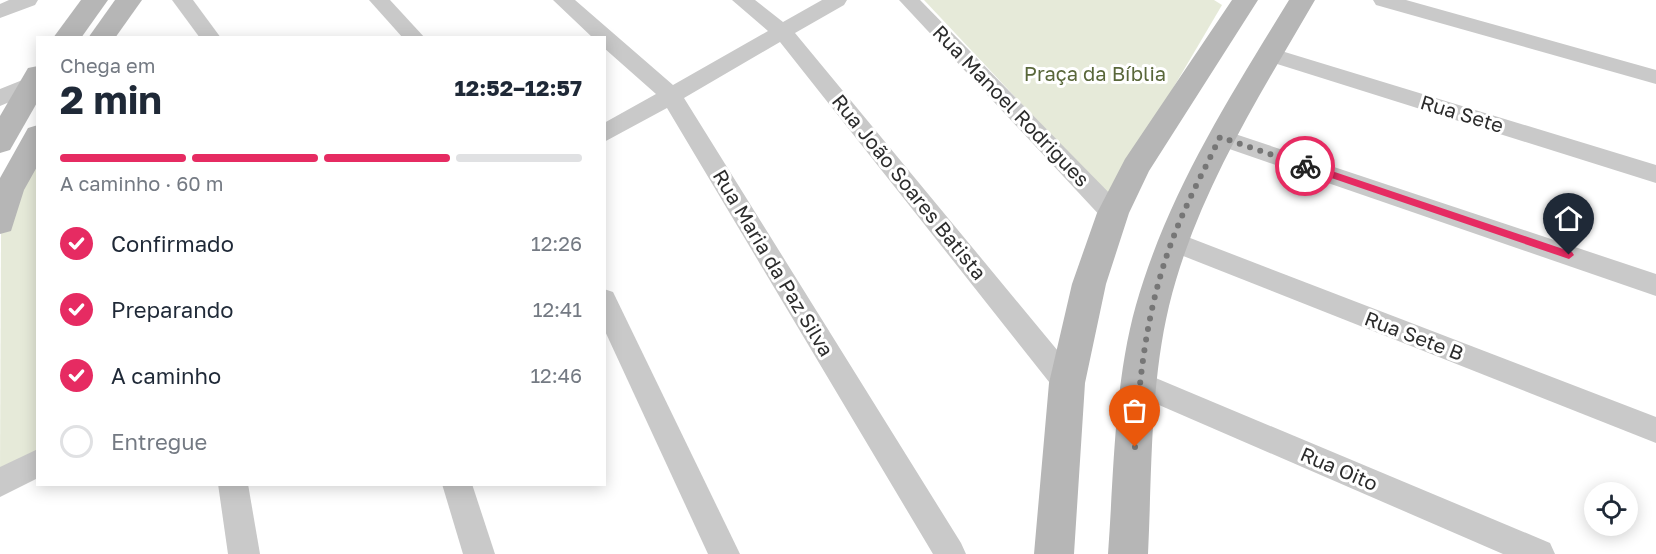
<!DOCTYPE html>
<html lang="pt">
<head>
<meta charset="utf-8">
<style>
	body { margin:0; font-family:"Golos Text",sans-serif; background:#f2f2f3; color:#1f2937; height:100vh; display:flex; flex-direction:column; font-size:22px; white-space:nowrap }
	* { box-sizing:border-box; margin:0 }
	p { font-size:20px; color:#747a83 }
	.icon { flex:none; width:33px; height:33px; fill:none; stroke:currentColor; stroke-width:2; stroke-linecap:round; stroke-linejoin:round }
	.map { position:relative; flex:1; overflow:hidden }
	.sheet { position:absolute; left:36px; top:36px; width:570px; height:450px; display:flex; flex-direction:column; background:#fff; border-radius:0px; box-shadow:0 3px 15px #0003 }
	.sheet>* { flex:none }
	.buttons { position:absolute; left:1584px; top:482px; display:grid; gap:12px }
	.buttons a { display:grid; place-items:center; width:54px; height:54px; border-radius:50%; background:#fff; box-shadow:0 3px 15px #0003; font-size:30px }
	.pin { position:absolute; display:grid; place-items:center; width:51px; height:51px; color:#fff; margin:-62px -26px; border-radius:50% 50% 50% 0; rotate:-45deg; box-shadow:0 0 6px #0007 }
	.pin .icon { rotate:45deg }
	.courier { position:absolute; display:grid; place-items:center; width:60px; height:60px; margin:-30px; border:4px solid #e62b62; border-radius:50%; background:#fff; color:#222; box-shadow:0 2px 8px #0007 }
	.headline em { font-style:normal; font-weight:700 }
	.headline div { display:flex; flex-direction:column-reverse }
	.headline { display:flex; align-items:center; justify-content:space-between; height:102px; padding:0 24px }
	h1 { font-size:39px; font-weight:700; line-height:45px }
	.bar { display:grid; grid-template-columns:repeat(4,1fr); gap:9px 6px; align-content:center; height:72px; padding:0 24px }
	.bar i { height:8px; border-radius:4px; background:#e0e1e3 }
	.bar .on { background:#e62b62 }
	.bar p { grid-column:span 4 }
	ol { padding:0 24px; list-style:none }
	li { display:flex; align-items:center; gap:18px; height:66px }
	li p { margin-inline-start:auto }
	li .icon { padding:6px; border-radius:50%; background:#e62b62; color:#fff; stroke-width:4 }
	li:last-child { color:#747a83 }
	li i { width:33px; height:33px; border:3px solid #e0e1e3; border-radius:50% }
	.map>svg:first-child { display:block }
</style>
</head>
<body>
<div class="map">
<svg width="1656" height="554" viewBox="0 0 1656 554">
	<rect width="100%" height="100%" fill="#fff"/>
	<!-- green -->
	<g fill="#e6ead9">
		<polygon points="924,0 1214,0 1222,5 1109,197"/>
		<polygon points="37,151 37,454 0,474 1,230"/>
	</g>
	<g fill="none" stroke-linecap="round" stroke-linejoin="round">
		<!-- street -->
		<g fill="#c9c9c9" fill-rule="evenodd">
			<polygon points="9,0 38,0 35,5 0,18 0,4"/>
			<polygon points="172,0 193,0 221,38 200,38"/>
			<polygon points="369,0 390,0 425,38 403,38"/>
			<polygon points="553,0 575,0 673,85 768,31 732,0 755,0 783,22 822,0 847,0 844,5 795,33 1077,374 1081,383 1077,392 1067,395 1057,392 780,42 684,98 961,543 966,554 933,554 667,108 604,142 604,123 656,94 604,48 604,38 593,38"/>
			<polygon points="899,0 920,0 1122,206 1125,213 1122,220 1113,222 1104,220"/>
			<polygon points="1373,0 1406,0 1656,70 1656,84 1376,5"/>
			<polygon points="1268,47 1656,165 1656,183 1261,59 1257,54 1261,49"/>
			<polygon points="30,77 38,80 38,90 0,106 0,89"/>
			<polygon points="1220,129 1656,274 1656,296 1212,143 1209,137 1212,131"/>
			<polygon points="1172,231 1656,417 1656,443 1163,248 1160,241 1163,234"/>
			<polygon points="604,289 613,292 740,554 708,554 604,329"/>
			<polygon points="1139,371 1550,543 1555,554 1503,554 1129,392 1125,383 1129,374"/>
			<polygon points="38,449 38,478 0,497 0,467"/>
			<polygon points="218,484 248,484 260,554 228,554"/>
			<polygon points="442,484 472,484 495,554 463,554"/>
		</g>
		<!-- secondary -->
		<g fill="#b6b6b6" fill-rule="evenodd">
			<polygon points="81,0 108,0 81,38 53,38"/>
			<polygon points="115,0 142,0 115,38 88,38"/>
			<polygon points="1232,0 1258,0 1149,171 1129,213 1106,284 1085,383 1074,554 1034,554 1049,383 1072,284 1097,213 1125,159"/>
			<path d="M1289,0h26c-57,98 -119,195 -146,306 -19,80 -17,166 -21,248h-40c6,-81 6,-171 28,-249 32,-112 93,-207 153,-305z"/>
			<polygon points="38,66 38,101 10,150 0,153 0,116 28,68"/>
			<polygon points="38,125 38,165 24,190 11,231 0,234 0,178 28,128"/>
		</g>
	</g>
	<!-- route -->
	<polygon fill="#e62b62" points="1305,162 1572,252 1574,255 1569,259 1302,168 1302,163"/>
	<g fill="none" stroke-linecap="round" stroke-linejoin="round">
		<!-- done -->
		<path stroke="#767676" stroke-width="6" stroke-dasharray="0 10.8" d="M1135,447c4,-70 12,-140 37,-206 13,-36 32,-70 48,-104l85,29"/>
	</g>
	<g text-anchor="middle" stroke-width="6" stroke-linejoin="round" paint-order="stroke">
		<!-- park labels -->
		<g font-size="20" fill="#59673a" stroke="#fff">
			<text x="1095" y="81">Praça da Bíblia</text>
		</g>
		<!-- street labels -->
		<g font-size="20" fill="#2c2c2c" stroke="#fff">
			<text transform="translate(1011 106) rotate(46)" y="7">Rua Manoel Rodrigues</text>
			<text transform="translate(1462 114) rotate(17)" y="7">Rua Sete</text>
			<text transform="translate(909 187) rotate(51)" y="7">Rua João Soares Batista</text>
			<text transform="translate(773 263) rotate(59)" y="7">Rua Maria da Paz Silva</text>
			<text transform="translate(1414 336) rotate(21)" y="7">Rua Sete B</text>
			<text transform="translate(1339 469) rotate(23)" y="7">Rua Oito</text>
		</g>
	</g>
</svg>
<div class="buttons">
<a><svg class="icon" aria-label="locate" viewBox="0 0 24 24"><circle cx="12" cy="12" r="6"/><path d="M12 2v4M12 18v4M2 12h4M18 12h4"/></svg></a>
</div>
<div class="pin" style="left:1135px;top:447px;background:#ea580c"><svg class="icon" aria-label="bag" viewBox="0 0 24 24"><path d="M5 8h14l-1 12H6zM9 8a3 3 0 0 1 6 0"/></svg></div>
<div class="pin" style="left:1569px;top:255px;background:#1f2937"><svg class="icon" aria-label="home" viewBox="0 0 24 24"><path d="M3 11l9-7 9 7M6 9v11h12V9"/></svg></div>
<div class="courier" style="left:1305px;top:166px"><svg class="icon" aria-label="bike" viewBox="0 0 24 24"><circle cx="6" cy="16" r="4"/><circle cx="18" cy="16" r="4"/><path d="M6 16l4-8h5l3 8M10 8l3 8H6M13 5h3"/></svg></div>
<section class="sheet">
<div class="headline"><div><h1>2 min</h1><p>Chega em</p></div><em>12:52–12:57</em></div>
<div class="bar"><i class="on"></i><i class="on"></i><i class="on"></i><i></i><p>A caminho · 60 m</p></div>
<ol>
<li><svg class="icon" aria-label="check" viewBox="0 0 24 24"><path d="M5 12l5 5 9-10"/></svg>Confirmado<p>12:26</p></li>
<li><svg class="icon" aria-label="check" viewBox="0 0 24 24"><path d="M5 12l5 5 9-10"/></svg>Preparando<p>12:41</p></li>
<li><svg class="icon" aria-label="check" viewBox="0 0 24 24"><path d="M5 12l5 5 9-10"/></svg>A caminho<p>12:46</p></li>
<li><i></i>Entregue</li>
</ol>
</section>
</div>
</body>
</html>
